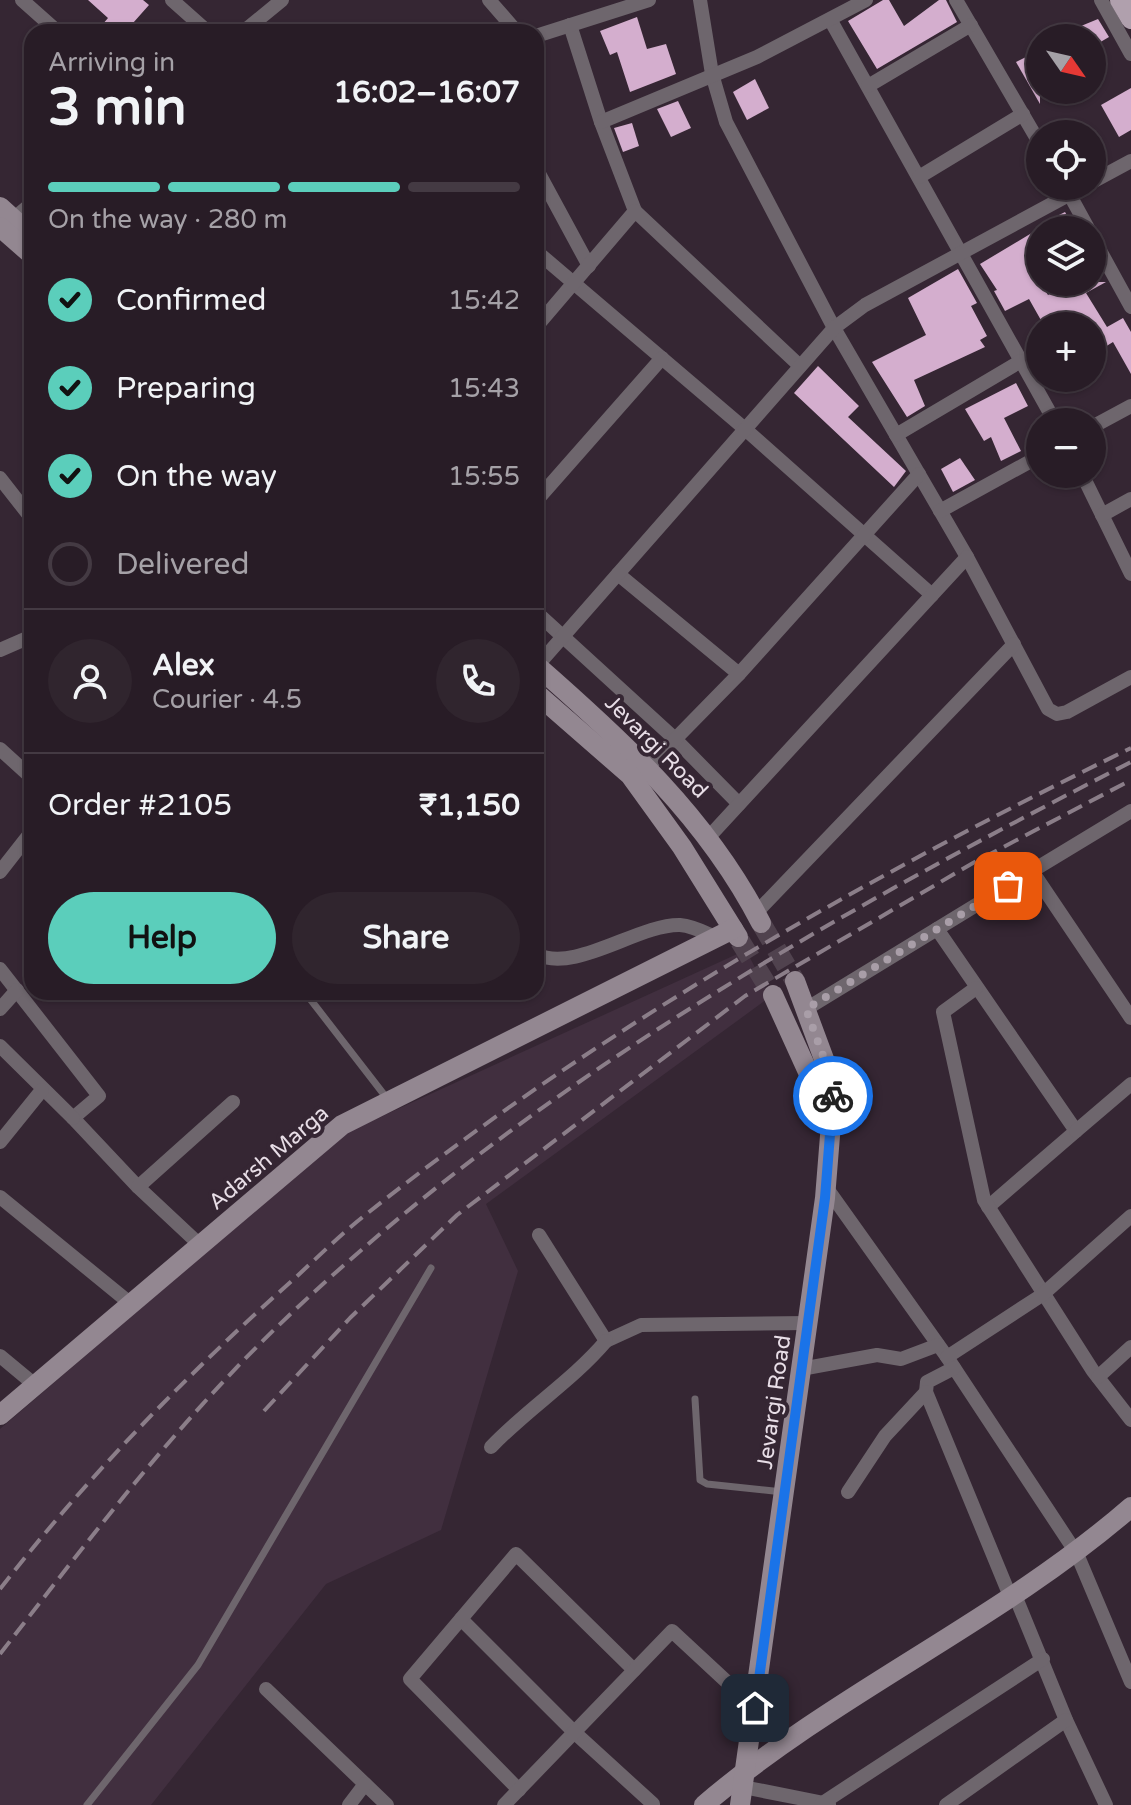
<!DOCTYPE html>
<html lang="en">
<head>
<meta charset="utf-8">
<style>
	body { margin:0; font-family:"Varela Round",sans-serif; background:#30252e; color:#f1f3f6; height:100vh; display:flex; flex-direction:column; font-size:30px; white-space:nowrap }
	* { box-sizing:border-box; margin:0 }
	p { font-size:26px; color:#a5a1a7 }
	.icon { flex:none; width:44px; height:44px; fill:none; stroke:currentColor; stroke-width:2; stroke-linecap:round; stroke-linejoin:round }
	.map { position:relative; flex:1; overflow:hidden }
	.sheet { position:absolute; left:24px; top:24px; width:520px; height:976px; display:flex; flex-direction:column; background:#281c26; border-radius:24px; box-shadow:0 2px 6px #0004,0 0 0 2px #443a43 }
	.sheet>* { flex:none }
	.needle { width:52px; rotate:124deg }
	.controls { position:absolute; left:1026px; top:24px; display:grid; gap:16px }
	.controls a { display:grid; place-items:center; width:80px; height:80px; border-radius:50%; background:#281c26; box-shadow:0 2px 6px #0004,0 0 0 2px #443a43; font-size:40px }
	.pin { position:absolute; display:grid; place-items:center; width:68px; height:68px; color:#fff; margin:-34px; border-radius:16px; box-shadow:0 4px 12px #0006 }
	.courier { position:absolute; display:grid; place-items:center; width:80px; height:80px; margin:-40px; border:6px solid #1a73e8; border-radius:50%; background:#fff; color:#222; box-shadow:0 2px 10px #0007 }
	.headline em { font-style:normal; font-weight:800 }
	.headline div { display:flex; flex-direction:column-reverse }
	.headline { display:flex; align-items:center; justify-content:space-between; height:136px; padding:0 24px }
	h1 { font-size:52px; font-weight:800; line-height:60px }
	.bar { display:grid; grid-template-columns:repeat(4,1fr); gap:12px 8px; align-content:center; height:96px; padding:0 24px }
	.bar i { height:10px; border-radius:6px; background:#443a43 }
	.bar .on { background:#5bcebb }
	.bar p { grid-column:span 4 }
	.line { display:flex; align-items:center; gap:20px; padding:0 24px; border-top:2px solid #443a43 }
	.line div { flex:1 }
	.round { display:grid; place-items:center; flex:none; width:84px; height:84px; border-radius:42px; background:#30252e }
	ol { padding:0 24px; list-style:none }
	li { display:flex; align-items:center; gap:24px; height:88px }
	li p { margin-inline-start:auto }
	li .icon { padding:8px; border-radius:50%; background:#5bcebb; color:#111; stroke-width:4 }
	li:last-child { color:#a5a1a7 }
	li i { width:44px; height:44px; border:4px solid #443a43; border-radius:50% }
	.action { display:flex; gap:16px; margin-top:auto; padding:16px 24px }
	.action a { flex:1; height:92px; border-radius:48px; background:#5bcebb; color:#111; font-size:32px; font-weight:800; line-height:92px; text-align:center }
	.action a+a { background:#30252e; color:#f1f3f6 }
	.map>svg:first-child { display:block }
</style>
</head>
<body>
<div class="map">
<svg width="1131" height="1805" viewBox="0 0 1131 1805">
	<rect width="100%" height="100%" fill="#352633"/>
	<!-- built -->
	<polygon fill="#412f3f" points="746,950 770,997 486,1204 518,1271 441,1530 326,1584 151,1805 0,1805 0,1429 345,1133"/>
	<!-- building -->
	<g fill="#d4aece">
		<polygon points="88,0 143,0 149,5 125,32 96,32 108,18"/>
		<polygon points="883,0 889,0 904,26 939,0 946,0 957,22 877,69 848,21"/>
		<polygon points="637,17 647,49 666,44 676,74 630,92 617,52 610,55 600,31"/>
		<polygon points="1098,19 1109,37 1092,47 1092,38 1087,38 1081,26"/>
		<polygon points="1040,50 1040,104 1016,62"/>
		<polygon points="755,79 769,108 747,120 733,92"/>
		<polygon points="1131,88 1131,130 1119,137 1101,105"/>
		<polygon points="678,101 691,128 671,137 657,109"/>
		<polygon points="632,123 639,146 623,152 614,128"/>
		<polygon points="1065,212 1075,230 1052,230 1047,221"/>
		<polygon points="1040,228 1040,282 1048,295 1073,282 1106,282 1086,293 1107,327 1123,318 1131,332 1131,374 1113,342 1092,355 1092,326 1074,326 1066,311 1042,322 1029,299 1005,311 994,291 997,290 980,264"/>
		<polygon points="958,269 977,303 971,306 987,336 980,340 985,347 914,380 925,406 907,417 872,362 926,335 908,298"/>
		<polygon points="1040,330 1040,368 1027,337"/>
		<polygon points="818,366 859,406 848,417 906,471 894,487 794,393"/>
		<polygon points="1016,383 1028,406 1004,418 1021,451 1001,461 991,437 984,441 965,409"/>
		<polygon points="960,458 975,480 953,492 941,469"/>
	</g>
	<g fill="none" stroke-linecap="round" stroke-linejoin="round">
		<!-- secondary-tunnel -->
		<g stroke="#50424e" stroke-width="20" stroke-dasharray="20 10" stroke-linecap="butt">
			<polyline points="761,923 795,981"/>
			<polyline points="740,941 773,995"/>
		</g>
		<!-- lane -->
		<g stroke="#6e666d" stroke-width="7">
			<polyline points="307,995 389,1101"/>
			<polyline points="695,1399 700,1480 707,1484 783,1492"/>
			<polyline points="87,1805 198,1665 431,1268"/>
		</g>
		<!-- street -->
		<g stroke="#6e666d" stroke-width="14">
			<polyline points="22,0 58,32"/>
			<polyline points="172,0 208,32"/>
			<polyline points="489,0 517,32"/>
			<polyline points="700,0 712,74 726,122 834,328 967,557 1048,709 1057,714 1067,712 1131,677"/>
			<polyline points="956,0 1040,144"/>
			<polyline points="1101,0 1131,54"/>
			<polyline points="831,21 1055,422"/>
			<polyline points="570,25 601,122 635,211"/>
			<polyline points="243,32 282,0"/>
			<polyline points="536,36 649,0"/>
			<polyline points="868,86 971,25"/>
			<polyline points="601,122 757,57 866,0"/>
			<polyline points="536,168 589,266"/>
			<polyline points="919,177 1023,114"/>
			<polyline points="1092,182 1131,161"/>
			<polyline points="1066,188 1089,230"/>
			<polyline points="13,219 32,203"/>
			<polyline points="1092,236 1131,307"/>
			<polyline points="536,251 745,429 932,595"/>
			<polyline points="536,327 635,211 800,366"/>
			<polyline points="1092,427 1131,406"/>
			<polyline points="896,435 1021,361"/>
			<polyline points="1082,474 1131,574"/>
			<polyline points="0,478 32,519"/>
			<polyline points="536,501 662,358"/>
			<polyline points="940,511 1040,456"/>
			<polyline points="1102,515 1131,499"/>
			<polyline points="618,574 739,674"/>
			<polyline points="536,612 675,739 739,804"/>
			<polyline points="0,650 32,636"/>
			<polyline points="537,666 834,328 865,305 1085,186"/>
			<polyline points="0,749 32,778"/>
			<polyline points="642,773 739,674 919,474"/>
			<polyline points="707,839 967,557"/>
			<polyline points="1032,871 1131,811"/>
			<polyline points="0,872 32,831"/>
			<polyline points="756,913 1014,644"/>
			<polyline points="937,929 1076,1131 988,1207"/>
			<path d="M536,954c39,20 102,-30 144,-29 13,1 24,7 35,12"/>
			<polyline points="0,969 99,1096 73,1118 138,1187"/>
			<polyline points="976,988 943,1012 984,1200 1093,1371 1131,1420"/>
			<polyline points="0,1009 17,990"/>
			<polyline points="806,1009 1032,871 1131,1018"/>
			<polyline points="0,1046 73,1118"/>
			<polyline points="1076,1131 1131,1084"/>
			<polyline points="0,1142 42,1090"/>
			<polyline points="826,1187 947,1357 1077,1554 1131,1682"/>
			<polyline points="0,1197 131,1304"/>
			<polyline points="539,1235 606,1341 641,1325 808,1323"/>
			<polyline points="200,1245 138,1187 233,1102"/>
			<polyline points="0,1356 35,1385"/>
			<polyline points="947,1357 1042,1295 1131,1216"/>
			<polyline points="954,1368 927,1382 926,1392 1010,1596"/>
			<polyline points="801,1369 877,1355 901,1359 938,1345"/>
			<polyline points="1098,1377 1131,1347"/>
			<path d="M491,1447c36,-38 81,-66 115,-106"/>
			<polyline points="848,1492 885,1436 926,1392"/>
			<polyline points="1014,1593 1066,1720 1106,1805"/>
			<polyline points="461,1619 574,1732 653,1804"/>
			<polyline points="266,1689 387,1805"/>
			<polyline points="743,1787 829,1804"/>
			<polyline points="519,1790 410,1679 516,1554 634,1670"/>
			<polyline points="821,1804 1043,1659"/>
			<polyline points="349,1805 365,1784"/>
			<polyline points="504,1805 672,1631 755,1708"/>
			<polyline points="946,1805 1066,1720"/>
		</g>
		<!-- secondary -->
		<g stroke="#938791" stroke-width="20">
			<polyline points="0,207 32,236"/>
			<polyline points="0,227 32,255"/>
			<path d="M536,665c88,77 171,153 225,258"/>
			<polyline points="536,693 630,775 682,847 738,937"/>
			<polyline points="773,995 829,1118"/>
			<polyline points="0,1415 342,1125 733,929"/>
			<path d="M704,1805c132,-113 296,-184 427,-298"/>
			<polyline points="740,1805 825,1198 834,1086 795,981"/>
		</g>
		<!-- primary -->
		<polyline stroke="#b0a0ad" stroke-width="20" points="1120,0 1131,19"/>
		<!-- rail -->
		<g stroke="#8b7e89" stroke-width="4" stroke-dasharray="16 8" stroke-linecap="butt">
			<polyline points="264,1411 350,1318 457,1215 745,996 973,863 1131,780"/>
			<path d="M0,1589c87,-112 188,-216 295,-311 24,-22 48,-46 74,-66 233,-185 496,-334 762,-464"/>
			<path d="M0,1654c88,-113 175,-229 279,-329 249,-239 547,-407 852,-563"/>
		</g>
	</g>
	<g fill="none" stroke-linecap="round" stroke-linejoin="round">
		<!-- done -->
		<polyline stroke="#a99ea8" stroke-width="8" stroke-dasharray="0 14.4" points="833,1096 834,1086 806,1009 1008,886"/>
		<!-- route -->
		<polyline stroke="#1a73e8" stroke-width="10" points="755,1708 825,1198 833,1096"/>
	</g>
	<g text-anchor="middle" stroke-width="8" stroke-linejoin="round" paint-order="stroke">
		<!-- street labels -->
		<g font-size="22" fill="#e8dee7" stroke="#352633">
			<text transform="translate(657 746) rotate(45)" y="8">Jevargi Road</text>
			<text transform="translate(268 1157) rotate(-40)" y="8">Adarsh Marga</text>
			<text transform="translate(773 1402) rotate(-82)" y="8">Jevargi Road</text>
		</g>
	</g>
</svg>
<div class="controls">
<a><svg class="needle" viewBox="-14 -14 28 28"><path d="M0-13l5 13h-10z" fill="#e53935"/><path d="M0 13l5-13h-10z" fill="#a5a1a7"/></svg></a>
<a><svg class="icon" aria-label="locate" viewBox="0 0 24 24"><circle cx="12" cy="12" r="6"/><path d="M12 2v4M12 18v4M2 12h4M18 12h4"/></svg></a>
<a><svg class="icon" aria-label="layers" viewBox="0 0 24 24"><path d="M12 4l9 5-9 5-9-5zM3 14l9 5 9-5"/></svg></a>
<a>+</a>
<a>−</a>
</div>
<div class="pin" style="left:1008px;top:886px;background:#ea580c"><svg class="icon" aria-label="bag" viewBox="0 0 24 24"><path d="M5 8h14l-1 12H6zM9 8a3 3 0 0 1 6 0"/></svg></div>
<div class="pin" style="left:755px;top:1708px;background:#1f2937"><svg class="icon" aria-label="home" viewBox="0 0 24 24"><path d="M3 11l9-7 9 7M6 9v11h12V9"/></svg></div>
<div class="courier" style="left:833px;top:1096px"><svg class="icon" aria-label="bike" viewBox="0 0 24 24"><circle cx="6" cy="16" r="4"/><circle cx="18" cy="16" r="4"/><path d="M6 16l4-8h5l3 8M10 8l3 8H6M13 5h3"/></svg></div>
<section class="sheet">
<div class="headline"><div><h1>3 min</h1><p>Arriving in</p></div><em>16:02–16:07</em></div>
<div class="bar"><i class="on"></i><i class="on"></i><i class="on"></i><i></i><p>On the way · 280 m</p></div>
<ol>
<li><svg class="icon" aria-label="check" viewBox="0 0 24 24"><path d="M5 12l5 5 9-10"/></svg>Confirmed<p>15:42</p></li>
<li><svg class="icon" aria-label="check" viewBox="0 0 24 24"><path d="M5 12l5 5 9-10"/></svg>Preparing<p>15:43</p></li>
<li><svg class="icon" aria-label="check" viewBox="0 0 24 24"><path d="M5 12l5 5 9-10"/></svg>On the way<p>15:55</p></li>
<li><i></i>Delivered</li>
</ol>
<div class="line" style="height:144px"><a class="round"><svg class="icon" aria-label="person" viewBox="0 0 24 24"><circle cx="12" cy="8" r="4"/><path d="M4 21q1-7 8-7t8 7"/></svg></a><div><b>Alex</b><p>Courier · 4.5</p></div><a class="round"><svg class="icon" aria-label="phone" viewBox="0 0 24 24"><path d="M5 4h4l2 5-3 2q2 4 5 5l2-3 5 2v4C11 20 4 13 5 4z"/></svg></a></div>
<div class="line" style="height:104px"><div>Order #2105</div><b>₹1,150</b></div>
<div class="action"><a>Help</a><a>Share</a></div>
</section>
</div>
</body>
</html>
